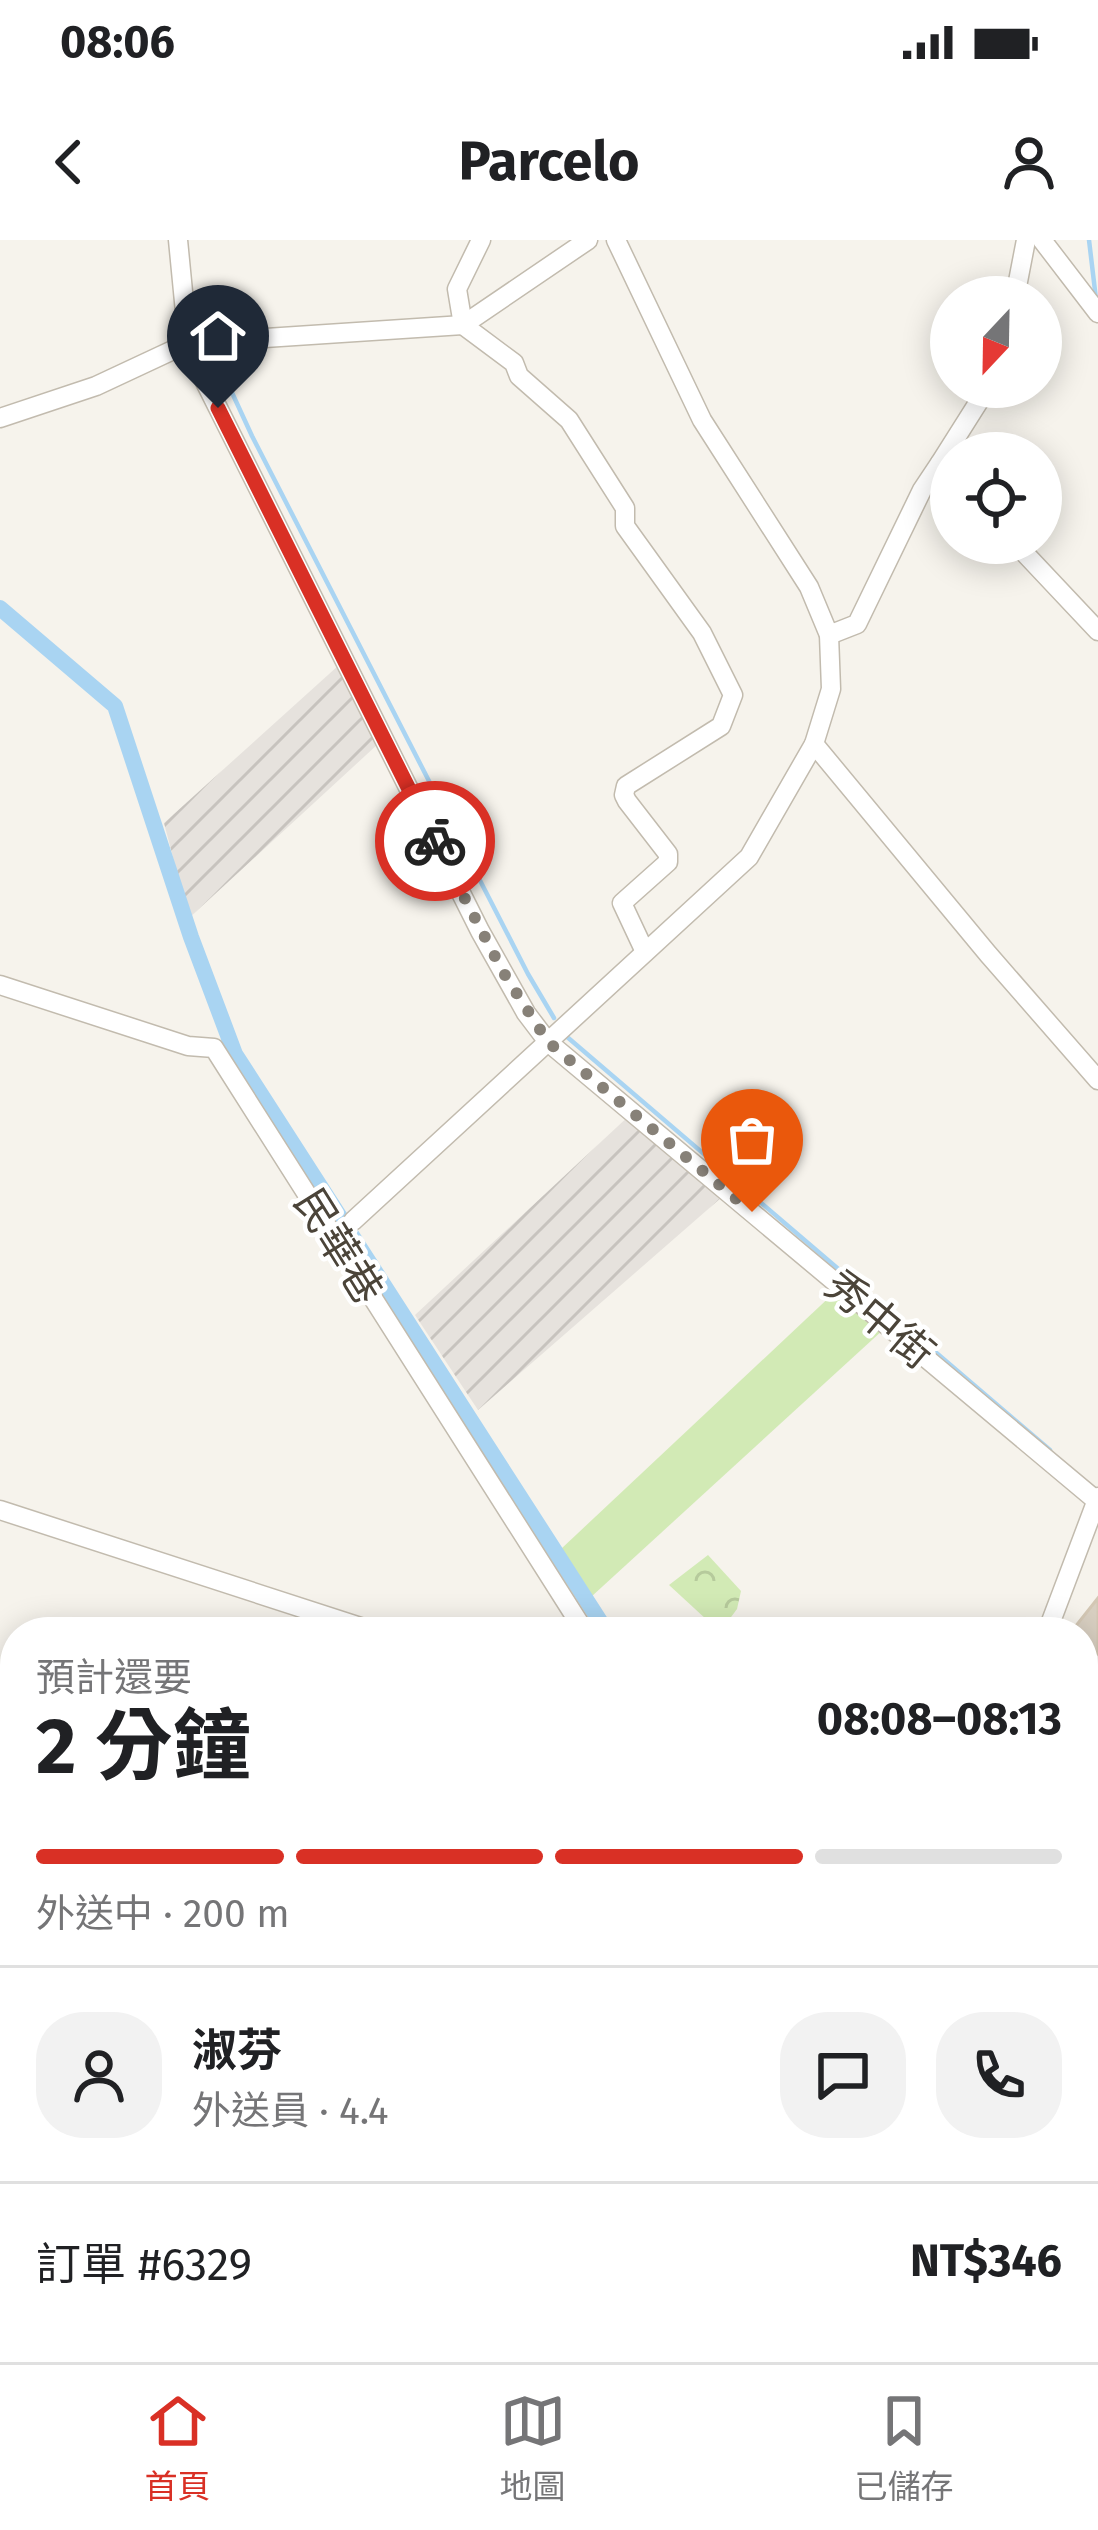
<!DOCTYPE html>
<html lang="zh-TW">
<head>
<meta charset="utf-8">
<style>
	body { margin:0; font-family:"Fira Sans","Noto Sans TC",sans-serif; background:#f2f2f2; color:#202124; height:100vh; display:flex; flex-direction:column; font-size:45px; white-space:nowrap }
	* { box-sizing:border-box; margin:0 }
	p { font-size:39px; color:#757577 }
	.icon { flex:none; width:66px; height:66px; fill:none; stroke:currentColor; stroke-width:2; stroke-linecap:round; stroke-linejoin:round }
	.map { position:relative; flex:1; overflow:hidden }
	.sheet { position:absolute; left:0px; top:1377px; width:1098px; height:747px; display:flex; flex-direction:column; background:#fff; border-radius:48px 48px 0 0; box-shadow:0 6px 30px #0003 }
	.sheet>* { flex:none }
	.needle { width:78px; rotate:202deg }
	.controls { position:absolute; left:930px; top:36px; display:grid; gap:24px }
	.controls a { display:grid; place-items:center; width:132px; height:132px; border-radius:50%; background:#fff; box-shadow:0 6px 30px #0003; font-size:60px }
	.pin { position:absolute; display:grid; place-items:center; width:102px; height:102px; color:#fff; margin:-123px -51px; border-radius:50% 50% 50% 0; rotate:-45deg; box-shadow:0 0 12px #0007 }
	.pin .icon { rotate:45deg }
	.courier { position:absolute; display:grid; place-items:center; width:120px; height:120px; margin:-60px; border:9px solid #d93025; border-radius:50%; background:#fff; color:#222; box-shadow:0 3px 15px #0007 }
	.headline em { font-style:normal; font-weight:700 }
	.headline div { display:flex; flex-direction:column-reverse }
	.headline { display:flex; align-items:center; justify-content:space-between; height:204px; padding:0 36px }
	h1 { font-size:78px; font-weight:700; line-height:90px }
	.bar { display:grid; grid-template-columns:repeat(4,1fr); gap:18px 12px; align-content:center; height:144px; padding:0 36px }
	.bar i { height:15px; border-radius:9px; background:#e0e0e0 }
	.bar .on { background:#d93025 }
	.bar p { grid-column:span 4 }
	.line { display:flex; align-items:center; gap:30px; padding:0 36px; border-top:3px solid #e0e0e0 }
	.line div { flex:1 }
	.round { display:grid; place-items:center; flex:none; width:126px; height:126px; border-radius:48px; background:#f2f2f2 }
	.status { display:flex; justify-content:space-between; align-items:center; height:84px; padding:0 60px; background:#fff; direction:ltr }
	.status svg { height:33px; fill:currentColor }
	header { display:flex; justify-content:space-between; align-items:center; height:156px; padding:0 36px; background:#fff; font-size:54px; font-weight:700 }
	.menu { display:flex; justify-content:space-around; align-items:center; height:168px; border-top:3px solid #e0e0e0; background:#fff; font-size:33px; color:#757577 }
	.menu a { display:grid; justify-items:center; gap:6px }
	.menu .on { color:#d93025 }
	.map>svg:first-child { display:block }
</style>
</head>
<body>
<div class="status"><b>08:06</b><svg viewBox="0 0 49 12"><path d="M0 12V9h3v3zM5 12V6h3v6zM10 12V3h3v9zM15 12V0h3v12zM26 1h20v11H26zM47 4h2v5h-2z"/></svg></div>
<header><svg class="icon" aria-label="back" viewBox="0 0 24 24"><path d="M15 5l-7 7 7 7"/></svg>Parcelo<svg class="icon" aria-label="person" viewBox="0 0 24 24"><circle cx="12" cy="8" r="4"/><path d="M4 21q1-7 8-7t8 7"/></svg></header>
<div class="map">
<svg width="1098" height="2122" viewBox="0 0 1098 2122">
	<defs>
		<pattern id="industrial-furrows" width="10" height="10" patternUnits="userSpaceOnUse" patternTransform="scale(3)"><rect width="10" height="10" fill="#e6e2dd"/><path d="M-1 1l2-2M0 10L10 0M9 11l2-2" fill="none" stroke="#c7c3be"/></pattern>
		<pattern id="forest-crowns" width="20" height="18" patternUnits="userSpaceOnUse" patternTransform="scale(3)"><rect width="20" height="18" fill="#d2eab5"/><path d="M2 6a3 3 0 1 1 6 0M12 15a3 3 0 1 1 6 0" fill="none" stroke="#b6ca9c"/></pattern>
	</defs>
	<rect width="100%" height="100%" fill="#f6f3ec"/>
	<!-- industrial -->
	<g fill="url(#industrial-furrows)">
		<polygon points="339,425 378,504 189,678 164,583"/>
		<polygon points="632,873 722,957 478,1170 415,1075"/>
	</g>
	<!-- grass -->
	<polygon fill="#d2eab5" points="837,1050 884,1089 591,1357 561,1309"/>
	<!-- forest -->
	<polygon fill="url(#forest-crowns)" points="708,1315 741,1351 737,1369 720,1392 669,1345"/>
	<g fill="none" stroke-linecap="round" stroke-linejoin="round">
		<!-- stream -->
		<g stroke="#a9d4f2" stroke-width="4.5">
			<polyline points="1089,0 1096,59"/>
			<polyline points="216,118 252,196 528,734 554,778"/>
			<polyline points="566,796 1050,1210"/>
		</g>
		<!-- canal -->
		<g stroke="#a9d4f2" stroke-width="16">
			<polyline points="0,368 115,466 191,697 235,814 607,1392"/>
			<polyline points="1083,1736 1098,1748"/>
		</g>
	</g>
	<!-- building -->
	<g fill="#d8cfc1" stroke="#d3c7b4" stroke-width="3">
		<polygon points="1098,1358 1098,1414 1093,1410 1083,1422 1083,1392 1071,1392"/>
		<polygon points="581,2109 622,2109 618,2122 576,2122"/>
		<polygon points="698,2109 745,2109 740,2122 694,2122"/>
	</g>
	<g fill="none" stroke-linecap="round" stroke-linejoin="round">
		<defs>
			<g id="minor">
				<polyline points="178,0 188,103 197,126 480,691 526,773 548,802 1098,1262"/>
				<polyline points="481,0 457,49 463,85 514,123 519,136 569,180 625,268 625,286 702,393 733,455 721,486 626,546 624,555 627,561 668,614 668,622 622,663 645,712"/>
				<polyline points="1042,0 1098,73"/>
				<polyline points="1015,57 1026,0"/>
				<polyline points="0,178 96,146 188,103 463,85 588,0"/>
				<polyline points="951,235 940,223 988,147"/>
				<polyline points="1015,303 1098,391"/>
				<polyline points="829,395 857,384 922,250 940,223"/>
				<polyline points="814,504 988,714 1098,840"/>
				<polyline points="0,745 188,806 214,808 585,1392"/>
				<polyline points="353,981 749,617 814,504 831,449 829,395 809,347 702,180 616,0"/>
				<polyline points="0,1270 376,1392"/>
				<polyline points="1047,1392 1098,1257"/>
				<polyline points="1083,1661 1098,1673"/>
				<polyline points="1083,1749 1098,1761"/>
				<polyline points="0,1809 15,1814"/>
				<polyline points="939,2109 975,2122"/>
				<polyline points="871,2122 875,2109"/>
			</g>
		</defs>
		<!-- minor casing -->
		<use href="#minor" stroke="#c2bbae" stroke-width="21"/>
		<!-- minor -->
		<use href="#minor" stroke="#fff" stroke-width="18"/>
	</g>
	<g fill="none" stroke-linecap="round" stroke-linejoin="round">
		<!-- done -->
		<polyline stroke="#878178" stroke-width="12" stroke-dasharray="0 21.6" points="435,601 503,732 548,802 752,972"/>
		<!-- route -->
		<polyline stroke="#d93025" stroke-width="15" points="218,168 435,601"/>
	</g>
	<g text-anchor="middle" stroke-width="9" stroke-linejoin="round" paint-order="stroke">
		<!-- street labels -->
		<g font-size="42" fill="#4b4439" stroke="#fff">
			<text transform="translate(339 1006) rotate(58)" y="15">民華巷</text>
			<text transform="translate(880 1079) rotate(40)" y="15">秀中街</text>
		</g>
	</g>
</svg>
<div class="controls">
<a><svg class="needle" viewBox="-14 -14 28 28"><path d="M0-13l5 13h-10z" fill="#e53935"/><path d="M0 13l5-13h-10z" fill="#757577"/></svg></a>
<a><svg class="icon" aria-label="locate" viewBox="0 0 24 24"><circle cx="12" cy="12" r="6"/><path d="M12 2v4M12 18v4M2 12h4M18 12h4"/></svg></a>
</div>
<div class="pin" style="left:752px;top:972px;background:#ea580c"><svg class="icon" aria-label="bag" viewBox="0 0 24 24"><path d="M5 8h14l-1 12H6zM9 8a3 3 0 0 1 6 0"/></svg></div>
<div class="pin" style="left:218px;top:168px;background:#1f2937"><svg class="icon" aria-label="home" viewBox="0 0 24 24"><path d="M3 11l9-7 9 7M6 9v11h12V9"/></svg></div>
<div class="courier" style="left:435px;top:601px"><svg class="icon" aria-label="bike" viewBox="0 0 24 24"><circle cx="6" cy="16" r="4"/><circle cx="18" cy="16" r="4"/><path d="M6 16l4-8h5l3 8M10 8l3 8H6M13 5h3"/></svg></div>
<section class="sheet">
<div class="headline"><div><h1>2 分鐘</h1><p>預計還要</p></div><em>08:08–08:13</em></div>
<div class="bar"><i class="on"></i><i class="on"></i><i class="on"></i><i></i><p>外送中 · 200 m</p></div>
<div class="line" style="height:216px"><a class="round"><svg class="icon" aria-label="person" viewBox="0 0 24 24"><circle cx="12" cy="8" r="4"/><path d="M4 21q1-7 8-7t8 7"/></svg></a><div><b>淑芬</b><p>外送員 · 4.4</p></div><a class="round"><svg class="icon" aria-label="chat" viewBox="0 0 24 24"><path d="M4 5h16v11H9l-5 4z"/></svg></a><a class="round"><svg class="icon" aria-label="phone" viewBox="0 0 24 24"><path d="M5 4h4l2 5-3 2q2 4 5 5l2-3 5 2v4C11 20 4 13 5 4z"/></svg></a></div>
<div class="line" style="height:156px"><div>訂單 #6329</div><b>NT$346</b></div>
</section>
</div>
<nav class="menu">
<a class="on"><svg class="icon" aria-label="home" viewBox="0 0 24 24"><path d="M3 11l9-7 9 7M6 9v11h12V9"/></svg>首頁</a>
<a><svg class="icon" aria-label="map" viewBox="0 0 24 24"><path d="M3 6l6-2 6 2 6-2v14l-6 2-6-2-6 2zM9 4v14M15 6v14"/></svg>地圖</a>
<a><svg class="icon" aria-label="saved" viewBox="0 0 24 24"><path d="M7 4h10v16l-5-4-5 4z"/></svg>已儲存</a>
</nav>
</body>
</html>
